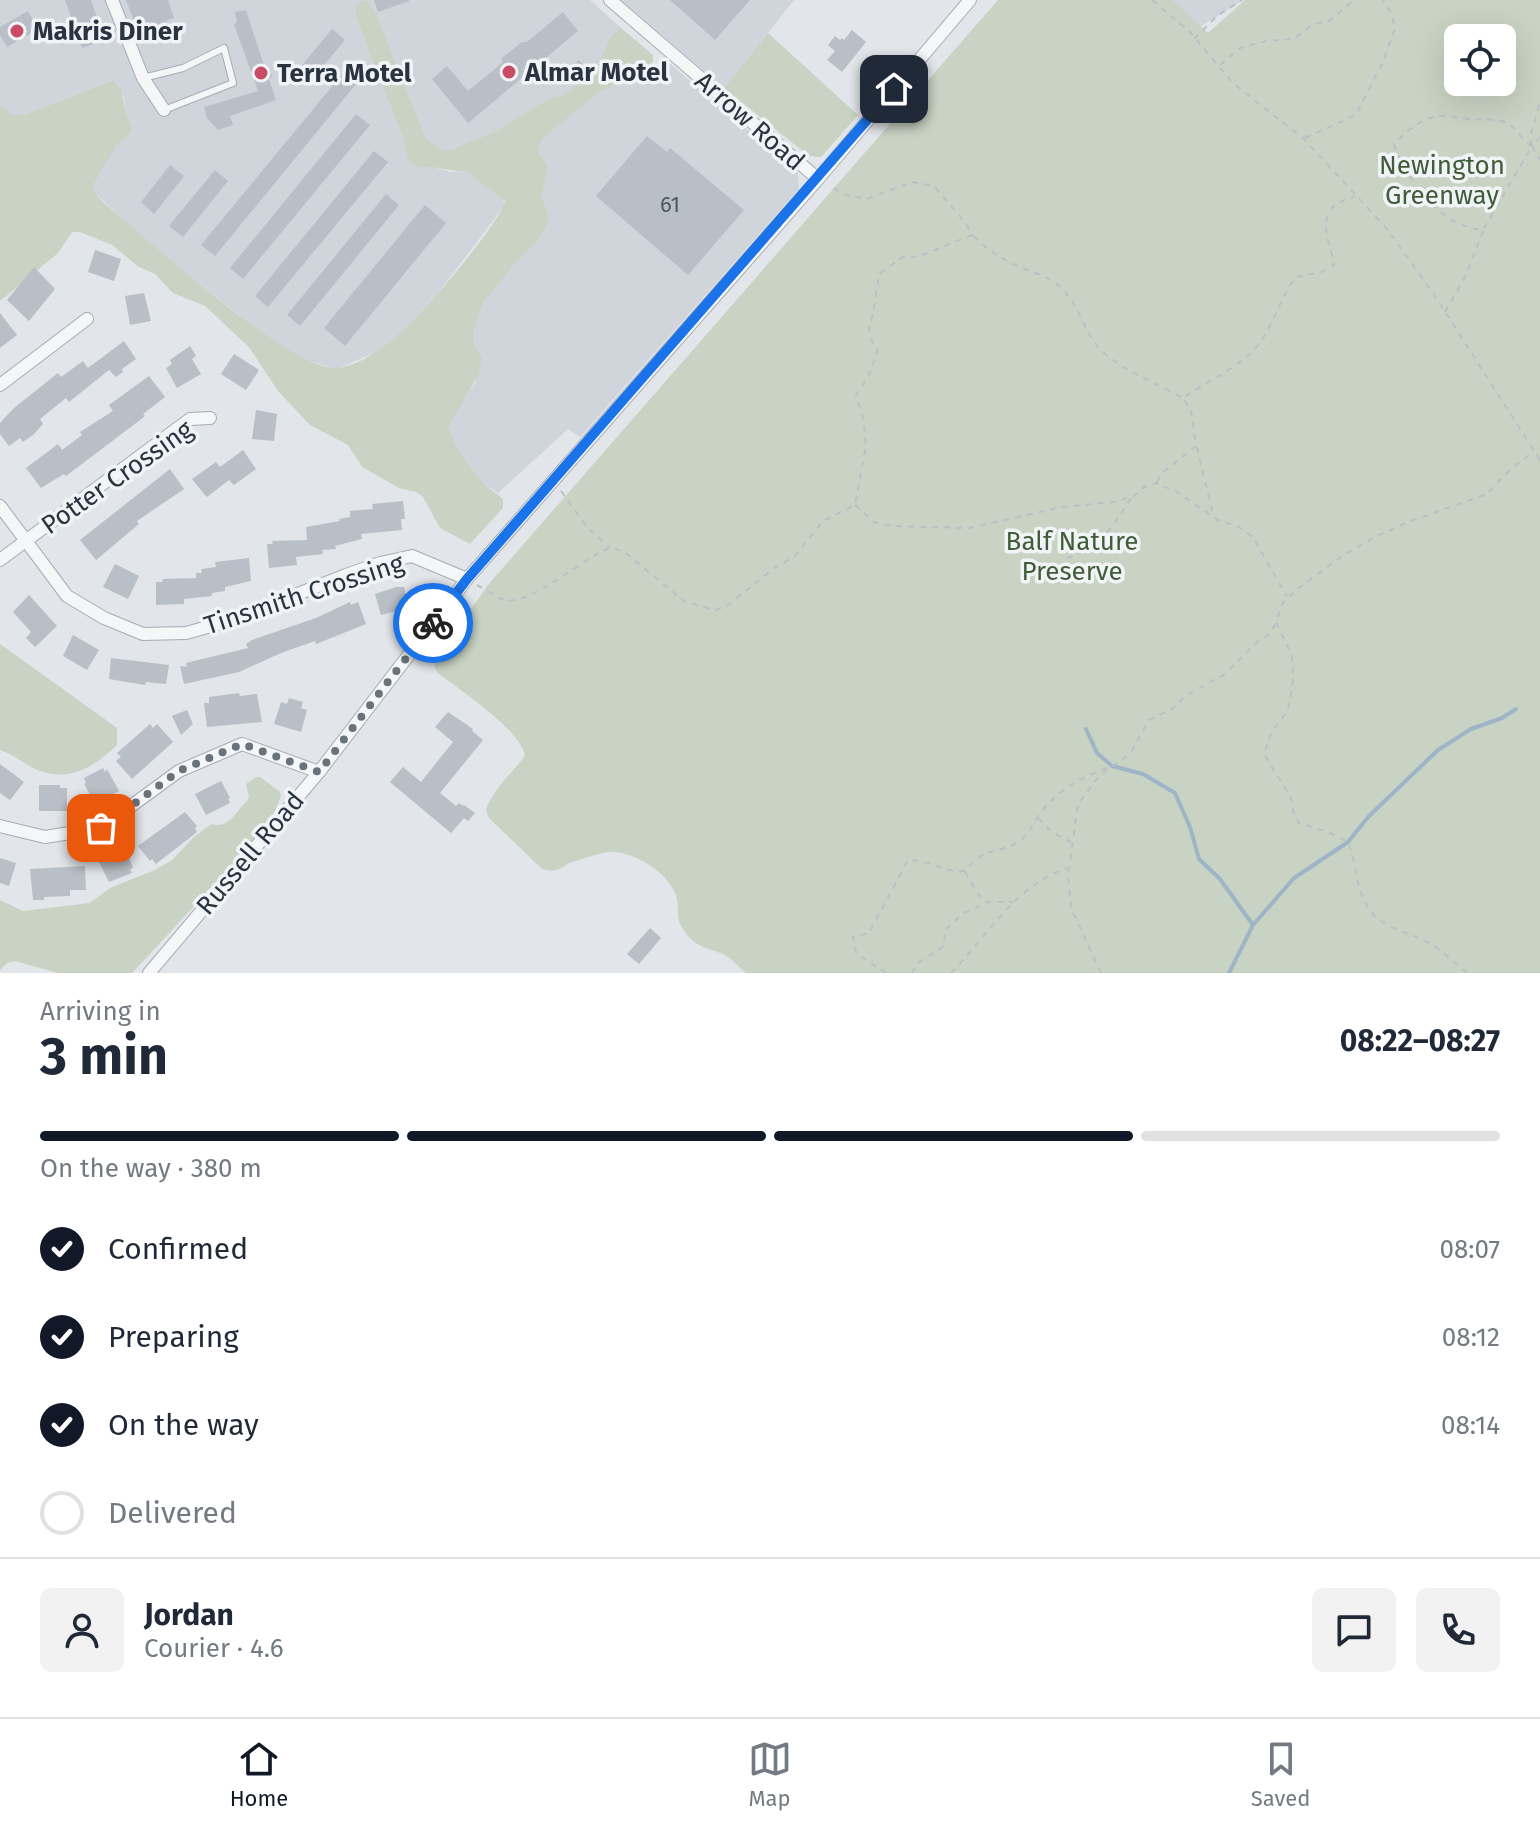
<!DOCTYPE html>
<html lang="en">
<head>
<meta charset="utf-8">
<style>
	body { margin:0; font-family:"Fira Sans",sans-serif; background:#f2f2f3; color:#1f2937; height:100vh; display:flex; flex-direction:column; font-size:30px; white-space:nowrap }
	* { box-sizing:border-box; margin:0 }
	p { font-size:26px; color:#747a83 }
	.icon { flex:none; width:44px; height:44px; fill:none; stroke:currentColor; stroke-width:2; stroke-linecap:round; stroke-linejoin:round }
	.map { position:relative; height:973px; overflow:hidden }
	.panel { display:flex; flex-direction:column; background:#fff; flex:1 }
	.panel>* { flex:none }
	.fabs { position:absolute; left:1444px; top:24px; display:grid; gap:16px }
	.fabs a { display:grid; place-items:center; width:72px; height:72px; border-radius:12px; background:#fff; box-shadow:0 8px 32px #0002; font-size:40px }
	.pin { position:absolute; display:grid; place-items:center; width:68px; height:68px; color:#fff; margin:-34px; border-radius:16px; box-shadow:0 4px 12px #0006 }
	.courier { position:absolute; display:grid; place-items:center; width:80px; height:80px; margin:-40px; border:6px solid #1a73e8; border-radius:50%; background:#fff; color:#222; box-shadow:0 2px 10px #0007 }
	.overview em { font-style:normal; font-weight:700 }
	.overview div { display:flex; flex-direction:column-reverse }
	.overview { display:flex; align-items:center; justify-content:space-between; height:136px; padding:0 40px }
	h1 { font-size:52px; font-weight:700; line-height:60px }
	.bar { display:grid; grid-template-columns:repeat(4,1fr); gap:12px 8px; align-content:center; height:96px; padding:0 40px }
	.bar i { height:10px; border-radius:6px; background:#e0e1e3 }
	.bar .active { background:#111827 }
	.bar p { grid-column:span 4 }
	.line { display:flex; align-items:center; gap:20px; padding:0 40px; border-top:2px solid #e0e1e3 }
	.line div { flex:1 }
	.round { display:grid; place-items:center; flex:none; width:84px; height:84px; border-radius:12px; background:#f2f2f3 }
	ol { padding:0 40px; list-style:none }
	li { display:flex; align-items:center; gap:24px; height:88px }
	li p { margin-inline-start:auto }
	li .icon { padding:8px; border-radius:50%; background:#111827; color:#fff; stroke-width:4 }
	li:last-child { color:#747a83 }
	li i { width:44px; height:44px; border:4px solid #e0e1e3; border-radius:50% }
	.tabs { display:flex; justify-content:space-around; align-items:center; height:112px; border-top:2px solid #e0e1e3; background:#fff; font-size:22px; color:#747a83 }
	.tabs a { display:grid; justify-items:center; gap:4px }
	.tabs .active { color:#111827 }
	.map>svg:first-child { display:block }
</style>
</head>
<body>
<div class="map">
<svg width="1540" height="973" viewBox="0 0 1540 973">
	<rect width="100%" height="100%" fill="#e2e5e9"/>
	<!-- built -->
	<g fill="#d0d4db">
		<polygon points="0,0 590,0 621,28 611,36 596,68 564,95 548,99 496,131 452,151 444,151 426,139 378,18 356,18 402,135 408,160 450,172 466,171 502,197 505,205 438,293 404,329 377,352 338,368 330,368 306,360 270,339 159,252 95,193 93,185 96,177 117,145 129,135 133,128 126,113 124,97 112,80 24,115 15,115 0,105"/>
		<polygon points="621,0 794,0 724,88"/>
		<polygon points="1173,0 1244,0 1201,26"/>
		<polygon points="669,63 798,172 799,189 580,437 568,429 498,493 484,484 458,450 448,427 451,419 475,383 482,358 474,343 473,334 483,303 514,265 538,241 550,219 542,196 548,167 538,154 537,146 542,139 598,92 652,67"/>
	</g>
	<!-- green -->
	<g fill="#c8d3c3" fill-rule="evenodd">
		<path d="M998,0h175l35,33 37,-33h295v973h-794c-6,-5 -12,-12 -18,-16 -13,-8 -28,-8 -38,-19 -16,-18 -10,-20 -13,-39 -5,-24 -38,-44 -60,-47 -11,-2 -31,6 -42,9 -13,4 -16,13 -33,8l-53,-51 -3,-8c8,-22 25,-36 39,-54 -3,-25 -65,-66 -87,-83l-4,-7 2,-8 52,-73zM1458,38h44v44h-44z"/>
		<path d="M363,1h4l11,17 48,121 18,12 8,-1 44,-19 52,-32 16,-4 32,-27 15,-32 10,-8 32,27 -1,12 -53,25 -57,47c-9,14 0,16 6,28l-6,29 8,23 -12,22 -24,24 -31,38 -10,31 1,9 8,15 -3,16 -31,53 10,23 26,34 19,15v9l-33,36 -30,-16 -17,-31 -7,-5 -17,-4 -37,-21 -14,-22 -38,-20 -32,-34 -29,-44 -44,-41 -32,-13 -18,-19 -16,-7 -27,-22 -32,-13h-8l-14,21 -58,48v-196l15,10h9l89,-35 8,9 5,24 7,15 -4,7 -12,10 -24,40 2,8 8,9c39,32 188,169 232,166 37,-2 74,-44 98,-69 15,-17 68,-79 72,-98l-39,-30c-16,1 -31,-6 -47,-4l-11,-7 -6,-25 -46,-117v-12z"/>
		<polygon points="768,33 858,115 821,157 809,156 724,88"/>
		<path d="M0,644l117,84v17c-24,23 -50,39 -84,23 -11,-6 -21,-14 -33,-18z"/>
		<path d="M256,777h4l20,15 1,4 -6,15 -38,49 -105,113h-74l-43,-12 -8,2 -7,7v-70l23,11 67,-8 20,-15 47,-19 15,-9 22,-23 17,-13c19,5 24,-12 36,-23l2,-4 -3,-13z"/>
	</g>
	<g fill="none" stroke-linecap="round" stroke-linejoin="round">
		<!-- stream -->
		<g stroke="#9eb5c8" stroke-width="4">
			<polyline points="1086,729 1097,753 1112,766 1143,774 1175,793 1190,827 1199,859 1220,879 1253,925"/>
			<polyline points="1229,973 1253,925 1294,878 1348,842 1369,816 1438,750 1471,729 1502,718 1516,709"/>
		</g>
	</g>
	<!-- building -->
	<g fill="#b9bfc6">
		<polygon points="65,0 91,0 105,40 82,48"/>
		<polygon points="126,0 168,0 174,18 167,20 168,25 158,29 156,24 151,26 150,24 137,29"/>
		<polygon points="374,0 409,0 409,1 378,12"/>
		<polygon points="670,0 750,0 715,40"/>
		<polygon points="246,10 265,69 269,68 272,77 269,79 276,100 230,116 233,125 218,130 207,118 204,107 258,91 234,24 237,23 235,12"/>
		<polygon points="28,11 38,29 7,47 0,35 0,27"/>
		<polygon points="563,12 578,31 468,123 432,79 447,66 468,91 502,63 502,58 522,42 527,42"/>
		<polygon points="332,29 345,40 312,79 299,69"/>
		<polygon points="852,30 866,42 842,72 827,60 835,51 828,45 835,36 840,40 842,38 844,40"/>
		<polygon points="579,60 588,71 574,83 565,72"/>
		<polygon points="343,73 356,84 215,256 201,245"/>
		<polygon points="356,114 370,125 243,279 230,268"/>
		<polygon points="647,136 667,152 670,148 744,210 688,275 596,196"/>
		<polygon points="374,151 388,162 268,307 255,296"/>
		<polygon points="170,165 184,176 154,214 141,202"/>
		<polygon points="215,170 228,181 183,237 169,226"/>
		<polygon points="386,194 399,205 300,326 287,315"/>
		<polygon points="425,205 446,223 345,346 324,328"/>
		<polygon points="95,250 121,259 114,281 88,272"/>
		<polygon points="34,267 55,289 29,321 7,300"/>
		<polygon points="144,293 151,321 130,325 125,296"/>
		<polygon points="0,313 17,335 0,348"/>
		<polygon points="124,341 136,359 122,369 123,372 116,377 109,370 69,402 66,398 40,419 43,424 34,434 23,442 20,438 9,446 0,434 0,423 14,408 58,373 61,377 83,361 88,368"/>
		<polygon points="190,346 196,356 192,359 201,374 177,388 166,368 172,364 170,360"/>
		<polygon points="234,354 259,370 246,390 221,374"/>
		<polygon points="149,376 165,397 143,414 145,416 140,420 66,476 64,474 41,488 26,468 58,444 62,450 82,435 80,432 113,411 109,405"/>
		<polygon points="256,410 277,414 274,441 252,439"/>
		<polygon points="243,450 256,469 234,485 229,480 207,497 204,494 192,479 216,462 220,467"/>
		<polygon points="170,469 184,489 137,521 139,524 96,560 80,540"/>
		<polygon points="403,501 405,519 401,519 402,530 361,534 362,539 335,546 336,549 322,550 323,554 296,557 297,565 269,568 267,544 273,544 272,541 307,540 306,527 340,521 339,519 350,517 350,511 373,509 372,504"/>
		<polygon points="249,558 251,581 225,587 225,591 212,593 212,596 184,599 184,604 156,605 156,582 163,582 162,579 196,578 196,573 202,573 201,569 216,567 215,562"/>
		<polygon points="115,564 139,576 128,599 103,587"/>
		<polygon points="396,587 404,587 408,608 381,615 375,594"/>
		<polygon points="29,595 57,626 35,647 26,638 31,632 13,612"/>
		<polygon points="350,602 351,605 358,602 366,624 316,644 315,641 281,653 239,672 184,684 180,666 187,667 186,663 248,648 246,644 252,640 316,618"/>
		<polygon points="73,635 99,650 87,670 63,656"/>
		<polygon points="111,658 169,665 166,684 146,682 145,685 109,679"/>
		<polygon points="239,693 240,696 257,694 262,722 207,727 204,703 209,703 209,697"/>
		<polygon points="289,698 303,702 301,708 307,710 301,732 274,724 281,702 287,704"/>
		<polygon points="187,710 193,724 181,735 172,716"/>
		<polygon points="448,712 473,729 472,731 483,740 440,793 456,806 459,803 463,806 464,805 475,813 468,821 464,818 451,833 390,782 403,767 421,782 453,742 435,727"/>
		<polygon points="150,724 153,728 157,724 173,742 132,779 116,761 121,757 117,753"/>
		<polygon points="0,764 24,782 10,800 0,793"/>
		<polygon points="103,768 105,772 107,769 119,791 95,804 84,784 86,783 84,778"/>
		<polygon points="221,781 230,798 228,799 230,803 206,815 195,794"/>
		<polygon points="39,785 60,785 60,788 67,788 67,811 39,811"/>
		<polygon points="185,812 197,826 195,828 197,832 156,864 152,859 150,861 138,846"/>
		<polygon points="126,850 133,868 130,869 132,873 109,882 98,860"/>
		<polygon points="0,858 16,863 9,886 0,883"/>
		<polygon points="85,866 86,890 70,890 70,896 44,897 44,900 33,900 30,869"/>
		<polygon points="650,928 661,938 639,964 627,954"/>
	</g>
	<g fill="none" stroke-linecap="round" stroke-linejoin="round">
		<defs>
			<polyline id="service" points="143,78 183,68 224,48 233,83 164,110"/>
			<g id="minor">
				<polyline points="112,0 143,78 164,110"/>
				<polyline points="610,0 818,179"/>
				<polyline points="0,385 87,319"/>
				<polyline points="0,506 67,596 104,618 143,634 186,633 229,621 346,575 380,563 412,556 467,579"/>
				<polyline points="0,560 190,419 210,418"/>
				<polyline points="0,826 45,837 101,828 179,771 242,744 319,772"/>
				<polyline points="149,973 319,772 467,579 818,179 970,0"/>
			</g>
		</defs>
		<!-- service casing -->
		<use href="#service" stroke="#a7acb3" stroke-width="8"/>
		<!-- minor casing -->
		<use href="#minor" stroke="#a7acb3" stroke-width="14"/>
		<!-- path -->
		<g stroke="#bbc0c5" stroke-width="2" stroke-dasharray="6 6" stroke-linecap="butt">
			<polyline points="1152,0 1189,31 1234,84 1304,139 1388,230 1435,296 1540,460"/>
			<polyline points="1194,39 1217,16 1242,0"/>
			<polyline points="1220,65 1240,48 1266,41 1293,39 1314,24 1329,21 1354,0"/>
			<polyline points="1540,137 1532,146 1540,160"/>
			<polyline points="1305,138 1356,115 1384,59 1395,28 1391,13 1383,0"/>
			<path d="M1532,146c-12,-7 -14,-18 -28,-24 -9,-4 -22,-2 -32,-3 -10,0 -22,-4 -31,-3 -19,1 -37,16 -47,30 17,38 44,79 89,84l49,-84 -2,-9 10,-35"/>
			<path d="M973,236c12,11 25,21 40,28 15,7 33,11 45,21 20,16 24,43 40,62 21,23 58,36 85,51 25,-18 64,-33 80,-60 13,-20 18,-42 33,-61l26,-5 12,-7c-3,-21 -18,-46 3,-61 5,-4 13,-5 18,-8"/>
			<polyline points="1445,312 1465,277 1483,231"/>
			<polyline points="1197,447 1213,515"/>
			<polyline points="1157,482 1161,474 1196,446 1191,411 1183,398"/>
			<polyline points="561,491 588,528 609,547"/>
			<polyline points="855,505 874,522 892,526 969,528 1062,507 1114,502 1134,496 1144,487 1156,483 1177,492 1218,520 1239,527 1253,537 1287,597"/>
			<path d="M1067,558c32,-8 47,-33 64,-60"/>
			<path d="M477,585c8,4 20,13 28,15 26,6 80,-44 107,-53l15,7 58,48 31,8 12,-5 45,-36 22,-13 28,-35 32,-16 11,-60 -3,-27 -7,-23 12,-18 10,-26c-15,-24 -7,-21 -4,-44 2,-12 3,-23 6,-34l23,-16h15l54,-22 -8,-14 -30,-35 -22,-4 -45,17 -24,-5 -14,-9"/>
			<polyline points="1038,818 1053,833 1071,842"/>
			<polyline points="965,872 978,894 987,901"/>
			<path d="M886,973l-30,-20 -3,-16 16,-4 39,-73c23,0 36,13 57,11 22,-26 28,-15 53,-29 10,-6 13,-15 19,-24 15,-24 44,-41 70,-50"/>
			<polyline points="912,973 918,963 944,946 945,930 962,914 988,902 1013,902"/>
			<path d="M951,973c36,-36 64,-88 116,-105"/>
			<polyline points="1101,973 1071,908 1068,875 1078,804 1100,775 1130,754 1149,720 1172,709 1185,696 1225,674 1257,642 1271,633 1275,624"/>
			<path d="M1467,973c-11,-9 -22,-20 -35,-28 -22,-14 -55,-16 -67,-43 -9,-17 -9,-40 -17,-60l-18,-9 -31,-10 -5,-7 -3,-18 -27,-44 7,-21 17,-23 5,-30 -1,-24 -16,-34 6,-18 14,-14 48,-35 31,-18 33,-15 79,-28 22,-23 25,-20"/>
		</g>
		<!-- service -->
		<use href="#service" stroke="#f4f6f8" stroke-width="6"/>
		<!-- minor -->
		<use href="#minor" stroke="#f4f6f8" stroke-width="12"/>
	</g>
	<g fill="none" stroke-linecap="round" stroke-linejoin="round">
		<!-- done -->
		<polyline stroke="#6a727c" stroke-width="8" stroke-dasharray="0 14.4" points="101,828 179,771 242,744 319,772 433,623"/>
		<!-- route -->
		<polyline stroke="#1a73e8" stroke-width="10" points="433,623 467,579 894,89"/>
	</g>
	<!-- markers -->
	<g fill="#c94c66" stroke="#f1f4f7" stroke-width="3">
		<circle cx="17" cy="31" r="8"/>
		<circle cx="509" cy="72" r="8"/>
		<circle cx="261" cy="73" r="8"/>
	</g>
	<g text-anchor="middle" stroke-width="7" stroke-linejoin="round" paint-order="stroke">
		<!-- number labels -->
		<g font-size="22" fill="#4e5762">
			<text x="670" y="212">61</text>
		</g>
		<!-- poi labels -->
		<g font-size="26" font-weight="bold" fill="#2a3441" stroke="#f1f4f7" text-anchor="start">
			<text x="33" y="40">Makris Diner</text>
			<text x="525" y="81">Almar Motel</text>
			<text x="277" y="82">Terra Motel</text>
		</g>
		<!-- street labels -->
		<g font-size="26" fill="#2a3441" stroke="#f1f4f7">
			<text transform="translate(750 121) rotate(41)" y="9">Arrow Road</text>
			<text transform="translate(117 477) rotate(-35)" y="9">Potter Crossing</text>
			<text transform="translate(304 594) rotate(-18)" y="9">Tinsmith Crossing</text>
			<text transform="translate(250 853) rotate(-50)" y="9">Russell Road</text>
		</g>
		<!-- park labels -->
		<g font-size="26" fill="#415c38" stroke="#f1f4f7">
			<text x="1442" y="174">Newington<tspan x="1442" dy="30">Greenway</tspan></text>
			<text x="1072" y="550">Balf Nature<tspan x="1072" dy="30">Preserve</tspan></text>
		</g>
	</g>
</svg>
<div class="fabs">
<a><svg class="icon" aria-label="locate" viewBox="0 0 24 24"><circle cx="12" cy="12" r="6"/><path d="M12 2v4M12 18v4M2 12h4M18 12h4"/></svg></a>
</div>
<div class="pin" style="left:101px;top:828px;background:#ea580c"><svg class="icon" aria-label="bag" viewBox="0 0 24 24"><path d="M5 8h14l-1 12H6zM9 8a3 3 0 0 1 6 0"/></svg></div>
<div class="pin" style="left:894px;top:89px;background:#1f2937"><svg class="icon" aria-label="home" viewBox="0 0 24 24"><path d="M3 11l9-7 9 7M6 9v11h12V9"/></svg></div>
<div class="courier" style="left:433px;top:623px"><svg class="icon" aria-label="bike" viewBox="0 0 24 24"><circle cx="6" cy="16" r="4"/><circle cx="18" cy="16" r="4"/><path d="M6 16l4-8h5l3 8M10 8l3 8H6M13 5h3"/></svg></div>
</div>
<section class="panel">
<div class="overview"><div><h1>3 min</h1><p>Arriving in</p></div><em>08:22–08:27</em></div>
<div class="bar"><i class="active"></i><i class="active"></i><i class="active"></i><i></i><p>On the way · 380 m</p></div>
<ol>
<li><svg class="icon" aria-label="check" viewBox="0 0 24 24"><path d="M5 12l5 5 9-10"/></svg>Confirmed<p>08:07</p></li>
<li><svg class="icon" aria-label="check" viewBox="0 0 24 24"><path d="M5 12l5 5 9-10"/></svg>Preparing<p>08:12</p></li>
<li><svg class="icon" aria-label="check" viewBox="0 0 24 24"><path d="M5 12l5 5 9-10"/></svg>On the way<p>08:14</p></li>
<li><i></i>Delivered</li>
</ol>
<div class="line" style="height:144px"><a class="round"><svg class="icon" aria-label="person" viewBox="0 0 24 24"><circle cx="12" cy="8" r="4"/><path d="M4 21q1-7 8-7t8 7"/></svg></a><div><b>Jordan</b><p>Courier · 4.6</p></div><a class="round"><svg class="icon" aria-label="chat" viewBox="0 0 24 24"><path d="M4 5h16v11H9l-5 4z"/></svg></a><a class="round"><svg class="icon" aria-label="phone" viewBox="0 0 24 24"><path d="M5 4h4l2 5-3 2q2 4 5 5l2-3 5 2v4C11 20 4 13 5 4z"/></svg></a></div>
</section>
<nav class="tabs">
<a class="active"><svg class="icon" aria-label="home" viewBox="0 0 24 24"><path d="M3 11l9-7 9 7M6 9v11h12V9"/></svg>Home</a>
<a><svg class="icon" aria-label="map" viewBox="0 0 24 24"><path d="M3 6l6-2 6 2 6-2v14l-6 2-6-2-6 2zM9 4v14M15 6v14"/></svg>Map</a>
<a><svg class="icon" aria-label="saved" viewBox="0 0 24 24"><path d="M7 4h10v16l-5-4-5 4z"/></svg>Saved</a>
</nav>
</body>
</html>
